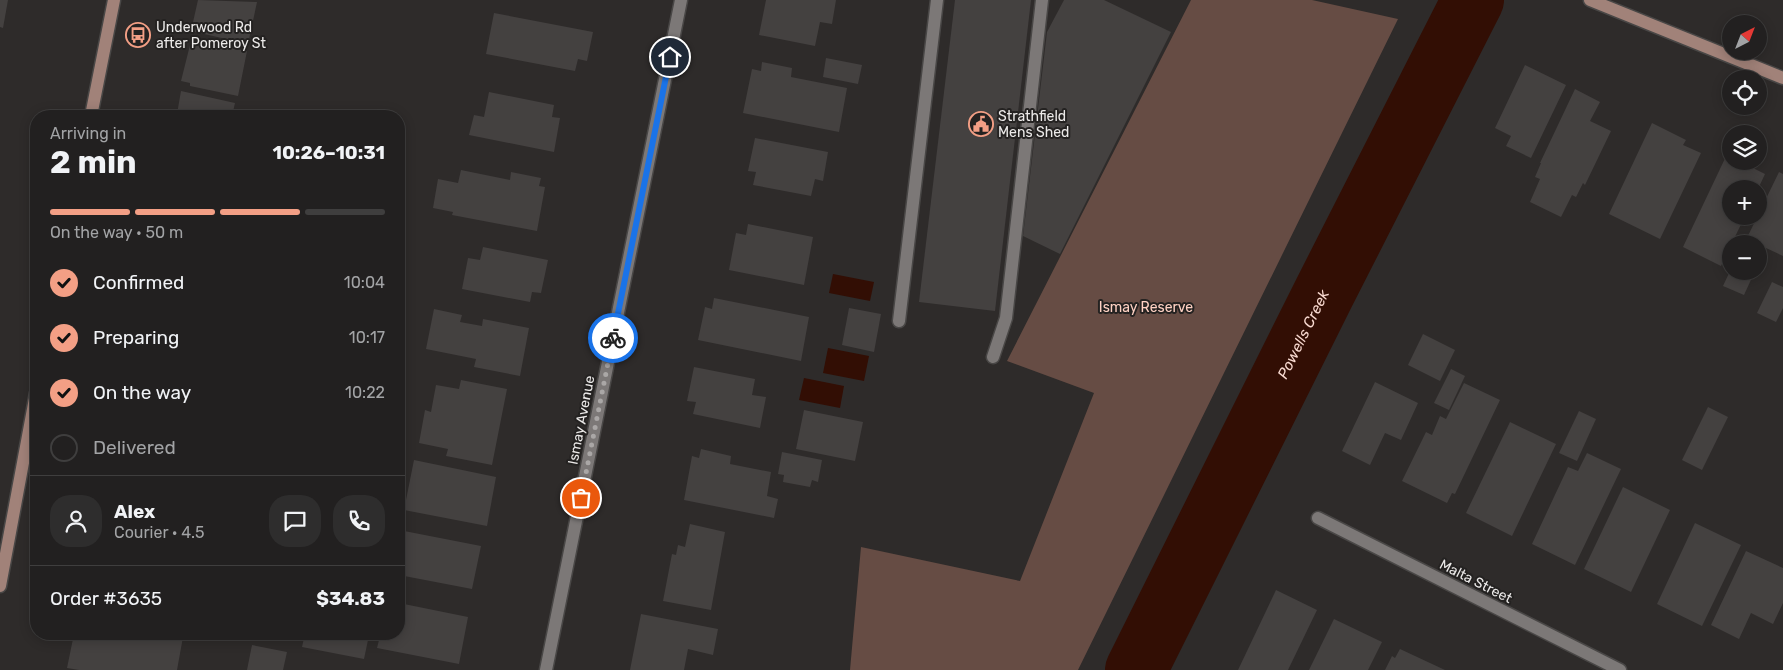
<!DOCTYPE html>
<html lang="en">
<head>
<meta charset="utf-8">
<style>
	body { margin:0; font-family:Rubik,sans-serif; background:#2e2d2d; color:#f1f3f6; height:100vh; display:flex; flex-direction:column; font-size:19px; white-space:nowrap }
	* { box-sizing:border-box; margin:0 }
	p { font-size:16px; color:#a2a3a5 }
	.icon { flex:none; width:28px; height:28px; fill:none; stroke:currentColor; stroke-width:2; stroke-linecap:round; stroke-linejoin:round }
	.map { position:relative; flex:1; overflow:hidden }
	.side { position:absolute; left:30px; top:110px; width:375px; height:530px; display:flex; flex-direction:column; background:#222020; border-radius:20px; box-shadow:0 2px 12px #0003,0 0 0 1px #3f3e3e }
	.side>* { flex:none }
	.needle { width:32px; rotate:42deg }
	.buttons { position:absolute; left:1722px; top:15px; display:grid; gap:10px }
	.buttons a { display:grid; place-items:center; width:45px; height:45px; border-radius:50%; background:#222020; box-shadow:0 2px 12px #0003,0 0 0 1px #3f3e3e; font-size:25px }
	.pin { position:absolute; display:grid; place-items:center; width:42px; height:42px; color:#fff; margin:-21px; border:2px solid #fff; border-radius:50%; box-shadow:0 1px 5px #0007 }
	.courier { position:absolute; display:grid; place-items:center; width:50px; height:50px; margin:-25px; border:4px solid #1a73e8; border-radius:50%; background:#fff; color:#222; box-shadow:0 1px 6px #0007 }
	.headline em { font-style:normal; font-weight:700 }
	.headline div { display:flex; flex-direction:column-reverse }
	.headline { display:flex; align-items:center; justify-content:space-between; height:85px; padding:0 20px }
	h1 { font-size:32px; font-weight:700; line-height:38px }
	.bar { display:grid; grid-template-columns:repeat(4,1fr); gap:8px 5px; align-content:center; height:60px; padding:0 20px }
	.bar i { height:6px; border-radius:4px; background:#3f3e3e }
	.bar .on { background:#f39f85 }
	.bar p { grid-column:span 4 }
	.line { display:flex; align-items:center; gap:12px; padding:0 20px; border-top:1px solid #3f3e3e }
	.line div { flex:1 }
	.round { display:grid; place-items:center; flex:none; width:52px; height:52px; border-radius:20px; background:#2e2d2d }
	ol { padding:0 20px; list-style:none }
	li { display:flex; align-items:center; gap:15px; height:55px }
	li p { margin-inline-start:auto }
	li .icon { padding:5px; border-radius:50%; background:#f39f85; color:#111; stroke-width:4 }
	li:last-child { color:#a2a3a5 }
	li i { width:28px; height:28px; border:2px solid #3f3e3e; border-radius:50% }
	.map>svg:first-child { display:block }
</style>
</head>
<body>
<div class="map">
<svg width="1783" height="670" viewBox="0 0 1783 670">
	<rect width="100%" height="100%" fill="#2e2b2a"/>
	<!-- green -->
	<polygon fill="#664c44" points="1191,0 1312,0 1398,19 1078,670 850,670 861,547 1020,581 1094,393 1007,361"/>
	<!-- water -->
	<g fill="#320e04">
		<polygon points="833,274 874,282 870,301 829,293"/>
		<polygon points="828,348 869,356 864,381 823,373"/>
		<polygon points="804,378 844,386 840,408 799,400"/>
	</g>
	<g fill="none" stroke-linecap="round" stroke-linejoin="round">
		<!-- river -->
		<path stroke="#320e04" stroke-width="62" id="s1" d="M1136,670l188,-377 149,-293"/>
	</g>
	<!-- building -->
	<g fill="#444140">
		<polygon points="0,0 8,0 3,28 0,27"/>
		<polygon points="198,0 257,2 248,44 191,31"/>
		<polygon points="766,0 836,0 832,24 820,22 815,46 759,35"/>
		<polygon points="955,0 1031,0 995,311 919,302"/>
		<polygon points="1064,0 1104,0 1171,32 1060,254 1023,236 1047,32"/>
		<polygon points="494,13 593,32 587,61 578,59 575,71 486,54"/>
		<polygon points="191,41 247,51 238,96 190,86 190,83 181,81"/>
		<polygon points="826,58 862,65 858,84 823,77"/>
		<polygon points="762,62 792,68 791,77 847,88 839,132 743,113 752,69 761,71"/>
		<polygon points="1525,65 1566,85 1531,158 1506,146 1511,136 1495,128"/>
		<polygon points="1575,89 1600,102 1590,121 1611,131 1585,185 1583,183 1576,197 1572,195 1561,217 1530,202 1540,179 1535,177 1541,163 1540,163"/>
		<polygon points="181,91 235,103 232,116 174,116 174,113 177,114"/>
		<polygon points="489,92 554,105 552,117 560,118 554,152 469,135 474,115 484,117"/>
		<polygon points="1652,123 1686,140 1683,145 1701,153 1660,239 1609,214"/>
		<polygon points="755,138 828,152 823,181 815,179 811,196 753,185 756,172 748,171"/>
		<polygon points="1729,150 1731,152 1731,161 1748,161 1747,165 1765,174 1758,189 1731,189 1731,216 1745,216 1721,266 1683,247"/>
		<polygon points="461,170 510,180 511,172 541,178 539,186 545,187 537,231 452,215 453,212 433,208 438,179 458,183"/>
		<polygon points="1779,172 1783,174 1783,256 1766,248 1759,263 1759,244 1744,244"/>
		<polygon points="748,224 813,237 804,285 729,270 736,233 746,235"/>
		<polygon points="483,247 548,260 541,293 532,292 530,302 462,289 468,258 480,260"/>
		<polygon points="1730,271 1755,271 1744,295 1723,286"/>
		<polygon points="1772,282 1783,287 1783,308 1776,322 1757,313"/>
		<polygon points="714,298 809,317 801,361 698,340 705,307 712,309"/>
		<polygon points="849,308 881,314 874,352 842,345"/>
		<polygon points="434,309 462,315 460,322 482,326 483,319 529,328 520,376 474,367 476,359 426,349"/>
		<polygon points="1423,334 1455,350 1440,381 1408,365"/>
		<polygon points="694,367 755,379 752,395 766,397 760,428 693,414 696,402 687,401"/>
		<polygon points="1451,369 1465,376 1449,410 1434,403"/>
		<polygon points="461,380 507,389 492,465 446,456 448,449 419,443 425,410 431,412 436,385 459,389"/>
		<polygon points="1375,382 1418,403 1401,440 1385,433 1370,465 1342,451"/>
		<polygon points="1464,383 1500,400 1455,494 1452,493 1447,503 1402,481 1426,432 1432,435 1440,416 1446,419"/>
		<polygon points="1708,407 1728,417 1702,470 1682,460"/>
		<polygon points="804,410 863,422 855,461 796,449"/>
		<polygon points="1579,411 1596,419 1577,461 1559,453"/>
		<polygon points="1510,422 1556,444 1512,536 1466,513"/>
		<polygon points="701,449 731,456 730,464 771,472 767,496 778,499 774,518 684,500 692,456 699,458"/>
		<polygon points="782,452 822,460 818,482 812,480 810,487 783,482 784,475 778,474"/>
		<polygon points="1587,453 1621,469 1575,565 1532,544 1568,467 1578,471"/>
		<polygon points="414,460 496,477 487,526 404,510"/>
		<polygon points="1623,487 1670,510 1631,592 1584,569"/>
		<polygon points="1695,523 1741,545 1702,626 1657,604"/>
		<polygon points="690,524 725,532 711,610 663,601 672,554 676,555 678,545 685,547"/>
		<polygon points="399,530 481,546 472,589 399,575"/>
		<polygon points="1746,551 1783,568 1783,603 1773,624 1751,613 1739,639 1711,625"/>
		<polygon points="1276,590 1317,610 1288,670 1238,670"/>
		<polygon points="399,603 468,617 459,664 377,648 380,636 375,634 399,634"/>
		<polygon points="641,614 718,629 713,655 688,649 684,670 630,670"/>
		<polygon points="1334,619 1382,642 1368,670 1309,670"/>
		<polygon points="74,634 166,634 183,637 177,670 79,670 67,668"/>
		<polygon points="305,634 338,634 368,640 364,659 302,647"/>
		<polygon points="252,645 287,652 283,670 247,670"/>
		<polygon points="1400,649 1445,670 1385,670 1392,656 1395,658"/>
	</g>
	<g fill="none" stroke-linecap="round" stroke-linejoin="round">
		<defs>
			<g id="service">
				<polyline points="899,321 937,0"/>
				<polyline points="993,357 1006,318 1042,0"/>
			</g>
			<g id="minor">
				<polyline points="1318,518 1620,670"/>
				<polyline points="546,670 681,0"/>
			</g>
			<g id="secondary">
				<polyline points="1590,0 1783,78"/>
				<polyline points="91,116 114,0"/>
				<polyline points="0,586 36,393"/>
			</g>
		</defs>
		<!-- service casing -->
		<use href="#service" stroke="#494746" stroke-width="15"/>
		<!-- minor casing -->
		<use href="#minor" stroke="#494746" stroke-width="15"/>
		<!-- secondary casing -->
		<use href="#secondary" stroke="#494746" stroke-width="15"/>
		<!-- service -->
		<use href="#service" stroke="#7c7877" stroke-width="12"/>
		<!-- minor -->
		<use href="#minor" stroke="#7c7877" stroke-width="12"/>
		<!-- secondary -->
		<use href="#secondary" stroke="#a18279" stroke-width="12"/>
	</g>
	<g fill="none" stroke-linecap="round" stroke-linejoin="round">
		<!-- done -->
		<polyline stroke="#aaa7a6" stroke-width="5" stroke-dasharray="0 9" points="581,498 613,338"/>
		<!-- route -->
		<polyline stroke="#1a73e8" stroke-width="6" points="613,338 670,57"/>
	</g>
	<!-- icons -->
	<defs>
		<symbol id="bus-ring" viewBox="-11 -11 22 22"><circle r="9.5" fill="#242221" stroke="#f39f85" stroke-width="1.5"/><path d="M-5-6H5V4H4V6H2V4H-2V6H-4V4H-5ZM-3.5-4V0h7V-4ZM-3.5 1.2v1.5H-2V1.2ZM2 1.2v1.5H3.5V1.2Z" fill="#f39f85"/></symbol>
		<symbol id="civic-ring" viewBox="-11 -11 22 22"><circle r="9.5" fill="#242221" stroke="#f39f85" stroke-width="1.5"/><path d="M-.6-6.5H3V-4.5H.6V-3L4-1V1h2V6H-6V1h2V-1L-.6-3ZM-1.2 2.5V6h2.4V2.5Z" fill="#f39f85"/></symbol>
	</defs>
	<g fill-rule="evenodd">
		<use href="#bus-ring" x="124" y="21" width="28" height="28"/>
		<use href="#civic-ring" x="967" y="110" width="28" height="28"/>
	</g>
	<g text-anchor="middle" stroke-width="4" stroke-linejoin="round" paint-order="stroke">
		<!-- poi labels -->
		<g font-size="14" fill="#eceae9" stroke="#242221" text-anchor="start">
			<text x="156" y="32">Underwood Rd<tspan x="156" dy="16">after Pomeroy St</tspan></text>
			<text x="998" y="121">Strathfield<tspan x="998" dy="16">Mens Shed</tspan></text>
		</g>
		<!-- park labels -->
		<g font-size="14" fill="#fed1c3" stroke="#242221">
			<text x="1146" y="312">Ismay Reserve</text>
		</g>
		<!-- street labels -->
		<g font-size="14" fill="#eceae9" stroke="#242221">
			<text transform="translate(581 420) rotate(-79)" y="5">Ismay Avenue</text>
			<text transform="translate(1476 581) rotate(27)" y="5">Malta Street</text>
		</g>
		<!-- water labels -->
		<g font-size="15" font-style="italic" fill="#f9dad1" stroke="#242221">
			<text dy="5" stroke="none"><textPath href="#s1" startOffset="375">Powells Creek</textPath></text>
		</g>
	</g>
</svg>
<div class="buttons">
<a><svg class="needle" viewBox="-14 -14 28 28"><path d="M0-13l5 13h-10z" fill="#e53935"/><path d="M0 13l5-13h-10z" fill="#a2a3a5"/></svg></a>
<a><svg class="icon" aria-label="locate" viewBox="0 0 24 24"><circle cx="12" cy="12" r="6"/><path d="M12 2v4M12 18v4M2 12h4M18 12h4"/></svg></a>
<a><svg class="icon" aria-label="layers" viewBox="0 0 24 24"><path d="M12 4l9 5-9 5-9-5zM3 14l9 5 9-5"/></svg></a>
<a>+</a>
<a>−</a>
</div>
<div class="pin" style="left:581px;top:498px;background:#ea580c"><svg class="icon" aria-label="bag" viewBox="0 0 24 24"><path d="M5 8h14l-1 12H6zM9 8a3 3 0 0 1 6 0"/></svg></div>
<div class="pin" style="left:670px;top:57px;background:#1f2937"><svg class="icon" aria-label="home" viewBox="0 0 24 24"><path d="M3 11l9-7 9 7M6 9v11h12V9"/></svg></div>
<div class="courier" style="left:613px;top:338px"><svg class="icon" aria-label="bike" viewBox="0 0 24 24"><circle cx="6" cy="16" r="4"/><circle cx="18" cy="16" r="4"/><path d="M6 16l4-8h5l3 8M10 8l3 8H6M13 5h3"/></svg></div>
<section class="side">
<div class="headline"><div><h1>2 min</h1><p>Arriving in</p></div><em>10:26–10:31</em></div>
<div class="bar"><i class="on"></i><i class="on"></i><i class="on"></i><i></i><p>On the way · 50 m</p></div>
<ol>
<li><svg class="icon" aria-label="check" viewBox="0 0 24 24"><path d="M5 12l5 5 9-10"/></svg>Confirmed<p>10:04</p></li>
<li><svg class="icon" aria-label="check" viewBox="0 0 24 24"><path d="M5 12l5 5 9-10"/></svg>Preparing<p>10:17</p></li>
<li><svg class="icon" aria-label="check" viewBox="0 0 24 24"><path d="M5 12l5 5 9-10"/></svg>On the way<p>10:22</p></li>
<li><i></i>Delivered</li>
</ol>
<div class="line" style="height:90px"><a class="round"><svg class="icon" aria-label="person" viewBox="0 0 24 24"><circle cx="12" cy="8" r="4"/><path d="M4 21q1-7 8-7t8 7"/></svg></a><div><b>Alex</b><p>Courier · 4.5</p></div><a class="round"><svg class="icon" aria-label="chat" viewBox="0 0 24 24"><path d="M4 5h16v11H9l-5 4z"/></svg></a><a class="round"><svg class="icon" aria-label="phone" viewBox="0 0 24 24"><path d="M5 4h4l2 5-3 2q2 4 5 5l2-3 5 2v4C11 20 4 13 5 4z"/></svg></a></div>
<div class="line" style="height:65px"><div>Order #3635</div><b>$34.83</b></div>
</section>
</div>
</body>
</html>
